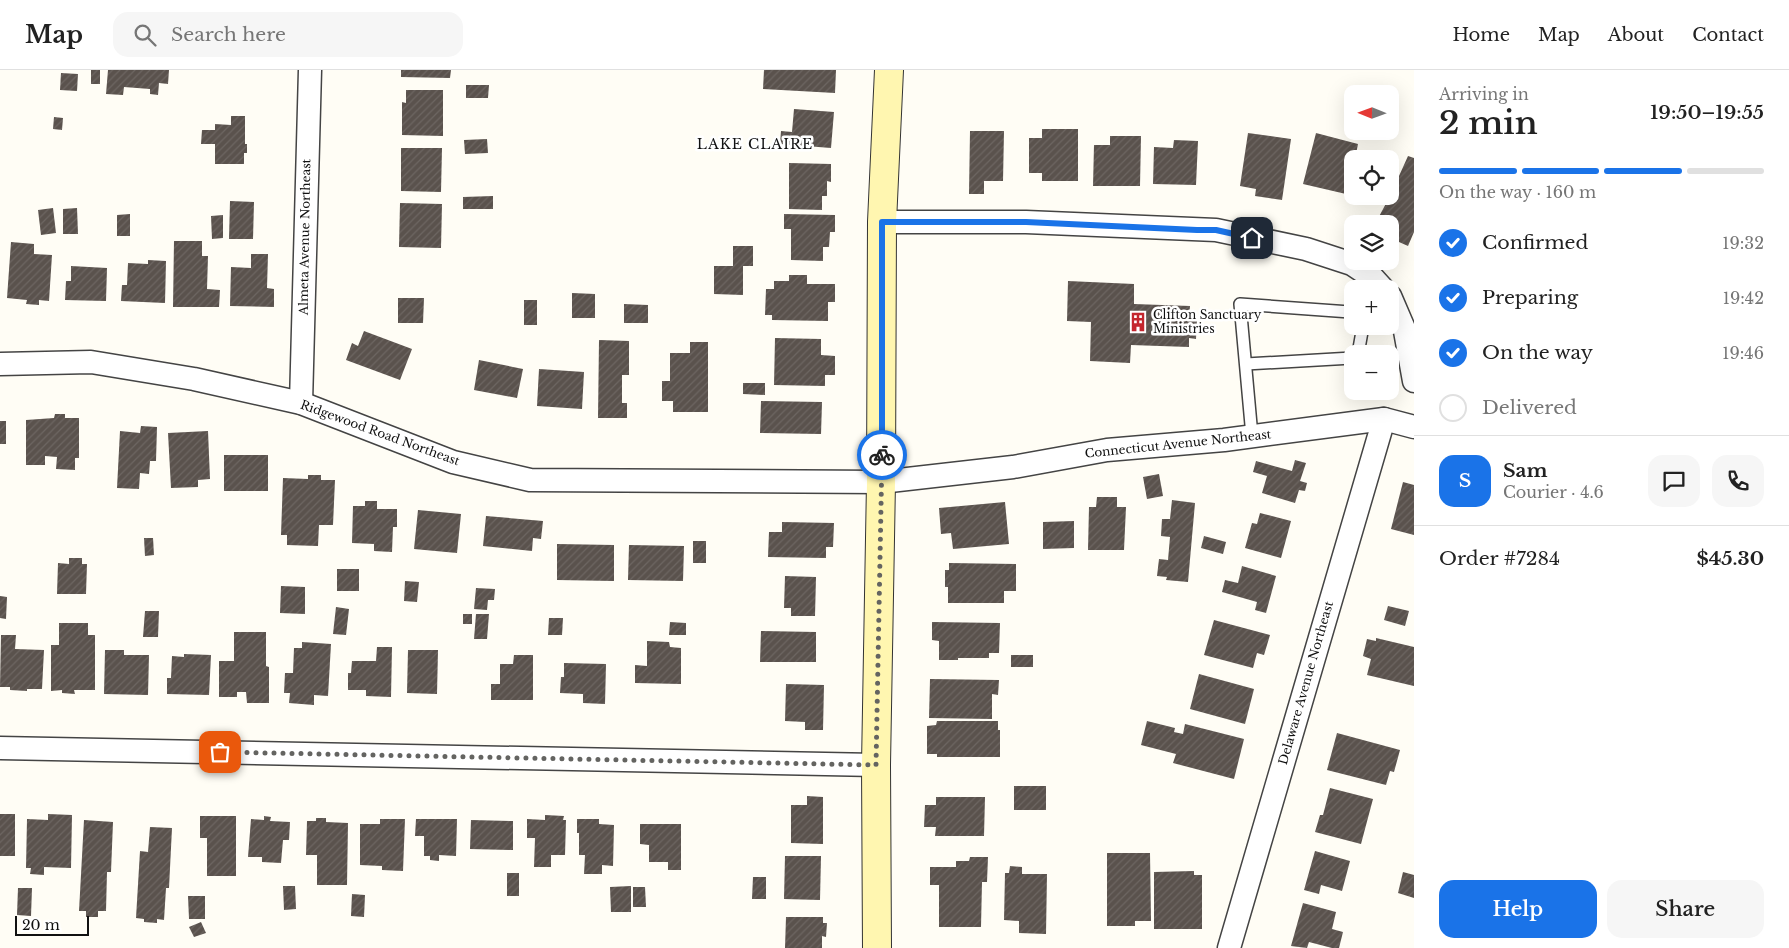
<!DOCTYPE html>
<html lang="en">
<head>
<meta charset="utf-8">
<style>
	body { margin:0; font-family:"Libre Baskerville",serif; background:#f6f6f6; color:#222; height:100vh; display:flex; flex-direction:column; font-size:19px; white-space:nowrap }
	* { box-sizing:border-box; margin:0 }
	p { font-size:16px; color:#767676 }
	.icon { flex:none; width:28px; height:28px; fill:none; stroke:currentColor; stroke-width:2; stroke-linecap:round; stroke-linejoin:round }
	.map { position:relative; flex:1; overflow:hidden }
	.drawer { display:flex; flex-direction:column; background:#fff; width:375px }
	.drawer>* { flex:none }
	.needle { width:32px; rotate:271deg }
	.fabs { position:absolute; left:1344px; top:15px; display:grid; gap:10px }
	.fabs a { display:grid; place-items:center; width:55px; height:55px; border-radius:10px; background:#fff; box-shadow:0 5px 20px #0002; font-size:25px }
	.scale { position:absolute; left:15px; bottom:12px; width:74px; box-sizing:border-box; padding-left:5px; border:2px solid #111; border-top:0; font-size:14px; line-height:18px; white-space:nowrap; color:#111; -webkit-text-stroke:4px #fff; paint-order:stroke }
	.pin { position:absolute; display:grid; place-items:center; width:42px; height:42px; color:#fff; margin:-21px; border-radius:10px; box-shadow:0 2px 8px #0006 }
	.courier { position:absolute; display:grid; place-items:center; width:50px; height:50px; margin:-25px; border:4px solid #1a73e8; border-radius:50%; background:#fff; color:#222; box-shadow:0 1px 6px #0007 }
	.headline em { font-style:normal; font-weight:600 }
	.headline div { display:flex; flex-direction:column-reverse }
	.headline { display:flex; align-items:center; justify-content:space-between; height:85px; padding:0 25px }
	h1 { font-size:32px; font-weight:600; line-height:38px }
	.bar { display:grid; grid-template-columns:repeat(4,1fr); gap:8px 5px; align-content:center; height:60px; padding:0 25px }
	.bar i { height:6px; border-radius:4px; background:#e0e0e0 }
	.bar .selected { background:#1a73e8 }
	.bar p { grid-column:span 4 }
	.line { display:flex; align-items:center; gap:12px; padding:0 25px; border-top:1px solid #e0e0e0 }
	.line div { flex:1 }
	.round { display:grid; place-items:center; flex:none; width:52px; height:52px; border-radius:15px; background:#f6f6f6 }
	ol { padding:0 25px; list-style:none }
	li { display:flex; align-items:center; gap:15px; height:55px }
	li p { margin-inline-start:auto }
	li .icon { padding:5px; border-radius:50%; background:#1a73e8; color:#fff; stroke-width:4 }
	li:last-child { color:#767676 }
	li i { width:28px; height:28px; border:2px solid #e0e0e0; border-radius:50% }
	.action { display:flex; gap:10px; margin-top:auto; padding:10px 25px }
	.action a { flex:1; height:58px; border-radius:15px; background:#1a73e8; color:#fff; font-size:20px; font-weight:600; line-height:58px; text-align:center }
	.action a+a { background:#f6f6f6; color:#222 }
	header { display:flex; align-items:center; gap:30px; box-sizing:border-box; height:70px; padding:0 25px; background:#fff; border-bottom:1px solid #e0e0e0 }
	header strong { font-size:24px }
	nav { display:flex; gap:28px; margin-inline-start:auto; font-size:18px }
	.search { width:350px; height:45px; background:#f6f6f6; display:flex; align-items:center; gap:12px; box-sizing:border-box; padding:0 18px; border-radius:15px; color:#767676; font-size:19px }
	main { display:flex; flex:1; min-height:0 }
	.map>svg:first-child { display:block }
</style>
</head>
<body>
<header>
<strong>Map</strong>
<div class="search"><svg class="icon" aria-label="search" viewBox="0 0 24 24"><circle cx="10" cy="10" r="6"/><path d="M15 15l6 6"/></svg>Search here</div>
<nav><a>Home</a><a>Map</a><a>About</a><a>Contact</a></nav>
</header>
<main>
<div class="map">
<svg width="1414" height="878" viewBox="0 0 1414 878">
	<defs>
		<pattern id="building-hatch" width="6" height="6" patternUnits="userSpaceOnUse" patternTransform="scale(1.25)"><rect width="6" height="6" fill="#5a524d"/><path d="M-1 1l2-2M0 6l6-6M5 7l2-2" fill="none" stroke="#6d6662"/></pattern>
	</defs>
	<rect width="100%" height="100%" fill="#fffdf5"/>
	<!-- building -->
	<g fill="url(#building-hatch)">
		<rect x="91" y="0" width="9" height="14"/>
		<polygon points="108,0 169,0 168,14 159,13 158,25 150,24 150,19 124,17 123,25 106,24"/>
		<polygon points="401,0 451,0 450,8 401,7"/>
		<polygon points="764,0 836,0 835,23 763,19"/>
		<polygon points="61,3 78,4 77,21 60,20"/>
		<polygon points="466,15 489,15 488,28 466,28"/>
		<polygon points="406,20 443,20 443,66 402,65 402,32 406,33"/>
		<polygon points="794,39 834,42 831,78 780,74 781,61 792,62"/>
		<polygon points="231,46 245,46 245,74 247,74 247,83 244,83 244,94 215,94 215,74 201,74 202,60 215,60 215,54 231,55"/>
		<polygon points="54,47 63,48 62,60 53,59"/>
		<polygon points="1042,59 1078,59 1078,111 1042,111 1042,103 1029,103 1029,68 1042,68"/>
		<polygon points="970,61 1004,61 1003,111 984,111 984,124 969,124"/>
		<polygon points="1248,63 1291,69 1282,130 1255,126 1256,119 1240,116"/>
		<polygon points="1316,63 1358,74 1355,89 1352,89 1352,98 1346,124 1303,114"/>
		<polygon points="1110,66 1141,66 1140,116 1093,116 1094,75 1110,75"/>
		<polygon points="487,69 488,83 465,84 464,70"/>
		<polygon points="1174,70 1198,71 1196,115 1153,114 1154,77 1173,78"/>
		<polygon points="401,78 442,78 441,122 401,121"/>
		<polygon points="1408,86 1414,88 1414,162 1408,176 1390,168 1390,154 1375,154 1390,126 1395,112 1393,111 1396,104 1399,106"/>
		<polygon points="789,93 831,94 831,112 827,111 827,126 822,126 822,140 789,139"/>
		<polygon points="493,126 493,139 463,139 463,127"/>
		<polygon points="230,131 254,132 253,169 229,169"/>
		<polygon points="400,133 442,134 441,178 399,177"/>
		<polygon points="53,138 56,163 41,165 38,140"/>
		<polygon points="77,138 78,164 63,164 63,139"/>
		<polygon points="130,144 130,166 117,166 117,145"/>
		<polygon points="784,144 835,145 835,162 830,162 829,177 823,177 823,191 791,190 791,159 784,159"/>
		<polygon points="223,145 223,168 212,169 211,146"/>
		<polygon points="174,171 202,171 202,186 208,186 207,219 220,220 219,237 173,237"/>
		<polygon points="11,172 34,174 34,184 52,185 49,231 39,230 39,235 26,234 27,230 7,228"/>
		<polygon points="733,176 753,176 753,196 743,196 743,225 714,224 714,196 733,196"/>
		<polygon points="251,184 268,184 267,218 274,219 274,237 230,236 231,197 251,198"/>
		<polygon points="148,190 166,191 165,233 121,231 122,215 127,215 128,193 148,194"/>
		<polygon points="71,196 107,198 106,231 65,230 66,211 71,211"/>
		<polygon points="789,205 807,205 807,214 835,214 835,232 828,232 828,251 772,250 772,245 765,245 766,219 774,219 774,211 789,211"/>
		<polygon points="1068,211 1134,214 1134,234 1190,236 1189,247 1197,248 1196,269 1189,268 1189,277 1131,275 1130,293 1090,291 1091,252 1067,251"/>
		<polygon points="572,223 595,224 595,248 572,248"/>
		<polygon points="398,228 424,228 423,253 398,253"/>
		<rect x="524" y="230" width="13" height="25"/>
		<polygon points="624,234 648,235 648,253 624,253"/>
		<polygon points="364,261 412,279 400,310 346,290 352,273 358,276"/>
		<polygon points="775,268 821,269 821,285 835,286 835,305 825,305 825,316 774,315"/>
		<polygon points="599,270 629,271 629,305 622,305 622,333 627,333 627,348 598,348"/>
		<polygon points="690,272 708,272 708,342 673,342 673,331 662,331 662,311 670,311 670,283 690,283"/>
		<polygon points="479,290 523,299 517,328 474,320"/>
		<polygon points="539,299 584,302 582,339 537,336"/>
		<polygon points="743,313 765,313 765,325 743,324"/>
		<polygon points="761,331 822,332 821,364 760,363"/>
		<polygon points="55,344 65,344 65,348 79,348 79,388 75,388 75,400 56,399 57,387 45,386 45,395 26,395 26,350 54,348"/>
		<rect x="0" y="351" width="6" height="23"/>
		<polygon points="141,356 157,357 156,391 150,391 149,404 140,403 139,419 117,418 120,361 140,363"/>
		<polygon points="208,361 210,409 198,410 198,417 171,418 168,363"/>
		<rect x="224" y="385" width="44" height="36"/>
		<polygon points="1295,390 1306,393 1300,411 1307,413 1305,421 1299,420 1295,433 1262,423 1267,406 1253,402 1256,391 1292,401"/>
		<polygon points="1159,404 1163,426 1147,429 1143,407"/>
		<polygon points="308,405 321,405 321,410 335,410 333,455 319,455 318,476 287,475 287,465 281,465 283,408 308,409"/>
		<polygon points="1403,412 1414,415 1414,465 1391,459"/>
		<polygon points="1097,427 1117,427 1117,437 1126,437 1124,480 1088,480 1089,437 1096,437"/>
		<polygon points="1172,430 1195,433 1188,512 1166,510 1167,507 1157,506 1159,489 1168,490 1170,467 1161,466 1162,449 1170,449"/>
		<polygon points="365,431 377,431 377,439 397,439 397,457 393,457 392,482 374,481 374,474 352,473 353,436 365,436"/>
		<polygon points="1005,432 1009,474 953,479 951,463 941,464 939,438"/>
		<polygon points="418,440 461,444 457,483 414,479"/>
		<polygon points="1260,443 1291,451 1281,488 1245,478 1252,453 1257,454"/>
		<polygon points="486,446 543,451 541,469 533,468 532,481 483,476"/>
		<polygon points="1074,451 1074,478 1043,479 1043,452"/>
		<polygon points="782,452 834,453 833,477 826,477 826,488 768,487 769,462 782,462"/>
		<polygon points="1204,466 1226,472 1223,484 1201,478"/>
		<polygon points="144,468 153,468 154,485 145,486"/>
		<rect x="693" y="471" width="13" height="22"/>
		<polygon points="557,474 614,475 614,511 557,510"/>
		<polygon points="629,475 684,476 683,511 628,510"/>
		<polygon points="69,488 82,488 82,494 87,494 86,524 57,524 58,493 69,494"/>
		<polygon points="949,493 1016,494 1016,521 1004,521 1004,533 948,533 948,517 945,517 945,500 949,500"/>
		<polygon points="1242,496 1276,506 1266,543 1255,540 1257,532 1222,522 1225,510 1238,513"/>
		<rect x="337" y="499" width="22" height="22"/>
		<polygon points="785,506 816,507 815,546 791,546 791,538 784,538"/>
		<polygon points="405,511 419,512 417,532 404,531"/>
		<polygon points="281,516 305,517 305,544 280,543"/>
		<polygon points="476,518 495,519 494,530 488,530 487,540 474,539"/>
		<polygon points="0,526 7,527 6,549 0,548"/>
		<polygon points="1388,536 1409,541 1405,556 1384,550"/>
		<polygon points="336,537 349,539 346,565 333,564"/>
		<polygon points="145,541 159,541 158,567 143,567"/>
		<rect x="463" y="544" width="9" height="10"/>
		<polygon points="476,544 489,544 487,569 474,569"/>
		<polygon points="549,548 563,548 562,565 548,565"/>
		<polygon points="1214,550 1270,565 1264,585 1257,583 1253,598 1204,585"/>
		<polygon points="670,552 686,553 686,565 669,565"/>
		<polygon points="932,552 1000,553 999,583 989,583 989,588 958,588 958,590 939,590 939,571 932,570"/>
		<polygon points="59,553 88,553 88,565 95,565 95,620 74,620 75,624 62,623 62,620 51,621 51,575 59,575"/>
		<polygon points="761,561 816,562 816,592 760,592"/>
		<polygon points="234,562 266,562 266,596 269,597 269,633 247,633 246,622 237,622 237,627 219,627 219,591 234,591"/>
		<polygon points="1,565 16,565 15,579 44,580 42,619 27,619 27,621 10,620 10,617 0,617"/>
		<polygon points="1376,568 1414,577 1414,616 1367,605 1371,589 1363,586 1367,569 1376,571"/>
		<polygon points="647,571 669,572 670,577 681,578 681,614 635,613 635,595 647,596"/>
		<polygon points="302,572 331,574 328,626 314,625 314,635 289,633 290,623 284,623 285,603 293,603 294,578 302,578"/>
		<polygon points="377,577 392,577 391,627 366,626 366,620 348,620 348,603 351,603 352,591 376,591"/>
		<polygon points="105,580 124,580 124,585 149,585 148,625 104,624"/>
		<polygon points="408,580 438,580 437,624 407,623"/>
		<polygon points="184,584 211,585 209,625 167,624 167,608 171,608 172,586 184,587"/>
		<polygon points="514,585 533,585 533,630 491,630 491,614 500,614 500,594 513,594"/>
		<rect x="1011" y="585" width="22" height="12"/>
		<polygon points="564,593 606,594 605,634 583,633 583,624 560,623 561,607 564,607"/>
		<polygon points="1199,604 1254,619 1245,654 1190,639"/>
		<polygon points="930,609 999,610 998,625 992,624 992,649 929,648"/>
		<polygon points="786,614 824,615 823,660 805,660 805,652 785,651"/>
		<polygon points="937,651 998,651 998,660 1000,660 1000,687 937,687 937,684 927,684 927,656 936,655"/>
		<polygon points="1147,651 1175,658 1174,662 1183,664 1185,654 1244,669 1234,709 1173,693 1176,684 1141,675"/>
		<polygon points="1337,663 1400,680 1394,702 1390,701 1386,715 1327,700"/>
		<rect x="1014" y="716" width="32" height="24"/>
		<polygon points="1330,718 1373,729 1361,774 1315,762 1320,745 1323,745"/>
		<polygon points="807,726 823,727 823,774 791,773 791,735 807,735"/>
		<polygon points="936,727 985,727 984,766 935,766 936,757 924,757 925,735 936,735"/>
		<rect x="0" y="744" width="15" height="42"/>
		<polygon points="48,744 72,745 71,798 44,797 44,805 30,804 31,798 26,798 27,749 48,750"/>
		<polygon points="545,745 564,746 563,750 566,750 565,785 551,785 551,797 534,797 535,768 527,768 527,749 545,750"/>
		<polygon points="200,746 236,746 236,806 207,806 207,768 200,768"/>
		<polygon points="264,746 271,747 270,751 290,752 289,770 283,770 281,793 262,792 262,787 248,787 251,749 264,750"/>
		<polygon points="316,748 326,748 326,752 348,753 347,815 317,815 317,785 306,785 307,751 316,751"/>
		<polygon points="380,749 405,749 403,801 382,800 382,796 360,795 360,754 380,754"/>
		<polygon points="416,749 457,749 456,786 439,785 439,791 430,790 430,786 424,786 424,766 415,766"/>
		<polygon points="577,749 599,749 599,754 614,755 613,796 602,795 602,804 584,804 585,785 579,785 579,763 577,763"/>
		<polygon points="84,750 113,752 111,802 107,802 106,841 98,841 98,847 86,847 86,841 79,841"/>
		<polygon points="471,750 513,751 513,780 470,779"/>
		<polygon points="640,754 681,754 681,800 668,800 668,792 649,792 649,775 640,774"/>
		<polygon points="150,757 172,758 169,818 166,818 164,850 157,849 157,853 144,852 144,849 136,848 140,781 148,782"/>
		<polygon points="1315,781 1350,791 1342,821 1321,815 1319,824 1304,820"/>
		<polygon points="1107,783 1150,783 1151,851 1135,851 1135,856 1107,856"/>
		<polygon points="785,786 821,786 820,830 784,829"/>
		<polygon points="970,787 988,787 987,812 982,812 981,857 939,857 939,815 930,815 930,797 956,797 956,791 969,791"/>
		<polygon points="1010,796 1022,797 1022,804 1047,804 1046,864 1019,863 1019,851 1004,850 1005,803 1009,803"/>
		<polygon points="1194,801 1194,805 1202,805 1202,859 1154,859 1154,802"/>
		<polygon points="1403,802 1414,805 1414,828 1398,823"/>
		<rect x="507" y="803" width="12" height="23"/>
		<polygon points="753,807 766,807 766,829 752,829"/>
		<polygon points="283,816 295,816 296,839 284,840"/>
		<polygon points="631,816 631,842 611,842 610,817"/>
		<polygon points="633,817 645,817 646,837 633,837"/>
		<polygon points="18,818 32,818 31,846 17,845"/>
		<polygon points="352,824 365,825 364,847 351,846"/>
		<polygon points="188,826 205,826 205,849 189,849"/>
		<polygon points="1303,833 1336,842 1332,859 1343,862 1339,878 1332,878 1309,872 1307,878 1291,876"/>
		<polygon points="786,847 823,847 823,853 827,853 826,867 822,866 822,878 785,878"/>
		<polygon points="201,852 206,863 194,867 189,857"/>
	</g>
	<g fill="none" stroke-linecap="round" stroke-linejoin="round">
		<defs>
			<g id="lane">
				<polyline points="1358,284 1363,256"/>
				<polyline points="1246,294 1352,288"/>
				<polyline points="1252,366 1240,234 1350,242 1352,245"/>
			</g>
			<g id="street">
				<polyline points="882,152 1026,152 1216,160 1306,179 1352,194 1373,208 1383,219"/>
				<polyline points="1390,226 1405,261 1414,311"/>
				<polyline points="0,294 91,292 194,309 301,333 453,392 530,410 881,412 1013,397 1107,380 1224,370 1384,349 1414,357"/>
				<polyline points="301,333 310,0"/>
				<polyline points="0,678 876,695"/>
				<polyline points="1229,878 1384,349"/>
			</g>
			<polyline id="secondary" points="877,878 876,695 881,412 882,152 889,0"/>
		</defs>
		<!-- lane casing -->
		<use href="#lane" stroke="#444" stroke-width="14"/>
		<!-- street casing -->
		<use href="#street" stroke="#444" stroke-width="25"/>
		<!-- secondary casing -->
		<use href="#secondary" stroke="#333" stroke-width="30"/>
		<!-- lane -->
		<use href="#lane" stroke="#fff" stroke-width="11"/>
		<!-- street -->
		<use href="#street" stroke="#fff" stroke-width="22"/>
		<!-- secondary -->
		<use href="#secondary" stroke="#fff6b0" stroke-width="28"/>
	</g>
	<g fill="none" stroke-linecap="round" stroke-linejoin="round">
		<!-- done -->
		<polyline stroke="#646461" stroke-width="5" stroke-dasharray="0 9" points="220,682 876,695 882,385"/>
		<!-- route -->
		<polyline stroke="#1a73e8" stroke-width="6" points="882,385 882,152 1026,152 1197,160 1216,160 1252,168"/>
	</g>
	<!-- icons -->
	<defs>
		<symbol id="building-bare" viewBox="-9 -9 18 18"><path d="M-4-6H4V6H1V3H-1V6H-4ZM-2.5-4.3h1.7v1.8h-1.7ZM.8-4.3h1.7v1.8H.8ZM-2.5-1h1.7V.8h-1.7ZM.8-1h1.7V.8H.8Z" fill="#c4262e" stroke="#fff" stroke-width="2.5" paint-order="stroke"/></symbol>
	</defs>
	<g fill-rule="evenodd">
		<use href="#building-bare" x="1124" y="238" width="28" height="28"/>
	</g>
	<g text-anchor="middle" stroke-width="5" stroke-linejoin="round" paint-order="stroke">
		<!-- street labels -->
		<g font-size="12" fill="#111" stroke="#fff">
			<text transform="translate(305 167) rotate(-89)" y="4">Almeta Avenue Northeast</text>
			<text transform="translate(380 363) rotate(20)" y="4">Ridgewood Road Northeast</text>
			<text transform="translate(1178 374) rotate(-6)" y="4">Connecticut Avenue Northeast</text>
			<text transform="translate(1306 613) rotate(-74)" y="4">Delaware Avenue Northeast</text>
		</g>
		<!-- poi labels -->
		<g font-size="12" fill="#111" stroke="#fff" text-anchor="start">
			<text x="1153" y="249">Clifton Sanctuary<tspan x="1153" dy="14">Ministries</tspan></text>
		</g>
		<!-- neighbourhood labels -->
		<g font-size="14" letter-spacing="1" fill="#111" stroke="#fff">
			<text x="755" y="79">LAKE CLAIRE</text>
		</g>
	</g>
</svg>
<div class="fabs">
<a><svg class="needle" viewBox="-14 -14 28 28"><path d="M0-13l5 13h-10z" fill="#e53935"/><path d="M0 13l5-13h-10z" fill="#767676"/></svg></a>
<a><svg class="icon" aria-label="locate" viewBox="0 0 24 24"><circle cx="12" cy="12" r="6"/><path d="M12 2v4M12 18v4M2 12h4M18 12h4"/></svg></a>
<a><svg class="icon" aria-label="layers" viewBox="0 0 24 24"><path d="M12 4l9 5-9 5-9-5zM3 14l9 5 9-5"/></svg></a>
<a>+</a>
<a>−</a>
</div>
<div class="scale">20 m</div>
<div class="pin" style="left:220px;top:682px;background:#ea580c"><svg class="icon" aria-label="bag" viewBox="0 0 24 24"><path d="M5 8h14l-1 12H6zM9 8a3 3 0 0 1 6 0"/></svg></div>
<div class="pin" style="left:1252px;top:168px;background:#1f2937"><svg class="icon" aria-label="home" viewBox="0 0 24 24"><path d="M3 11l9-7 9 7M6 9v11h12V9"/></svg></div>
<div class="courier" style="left:882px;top:385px"><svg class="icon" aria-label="bike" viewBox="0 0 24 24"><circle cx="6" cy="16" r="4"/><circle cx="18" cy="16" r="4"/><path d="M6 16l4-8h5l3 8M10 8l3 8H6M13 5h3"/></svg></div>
</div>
<section class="drawer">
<div class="headline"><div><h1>2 min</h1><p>Arriving in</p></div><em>19:50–19:55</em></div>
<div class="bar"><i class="selected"></i><i class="selected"></i><i class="selected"></i><i></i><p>On the way · 160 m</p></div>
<ol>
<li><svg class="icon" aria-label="check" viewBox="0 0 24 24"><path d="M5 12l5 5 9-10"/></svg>Confirmed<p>19:32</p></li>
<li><svg class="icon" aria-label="check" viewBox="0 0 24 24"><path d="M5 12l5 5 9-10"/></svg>Preparing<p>19:42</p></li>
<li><svg class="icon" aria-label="check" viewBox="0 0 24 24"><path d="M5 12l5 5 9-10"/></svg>On the way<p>19:46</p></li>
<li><i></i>Delivered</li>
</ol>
<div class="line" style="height:90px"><b class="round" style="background:#1a73e8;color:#fff">S</b><div><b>Sam</b><p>Courier · 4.6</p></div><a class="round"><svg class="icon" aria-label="chat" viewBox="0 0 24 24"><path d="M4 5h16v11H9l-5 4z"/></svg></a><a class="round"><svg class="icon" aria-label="phone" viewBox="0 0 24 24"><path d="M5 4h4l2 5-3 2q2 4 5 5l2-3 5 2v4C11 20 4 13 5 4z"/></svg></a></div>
<div class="line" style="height:65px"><div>Order #7284</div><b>$45.30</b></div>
<div class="action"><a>Help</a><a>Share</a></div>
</section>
</main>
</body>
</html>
